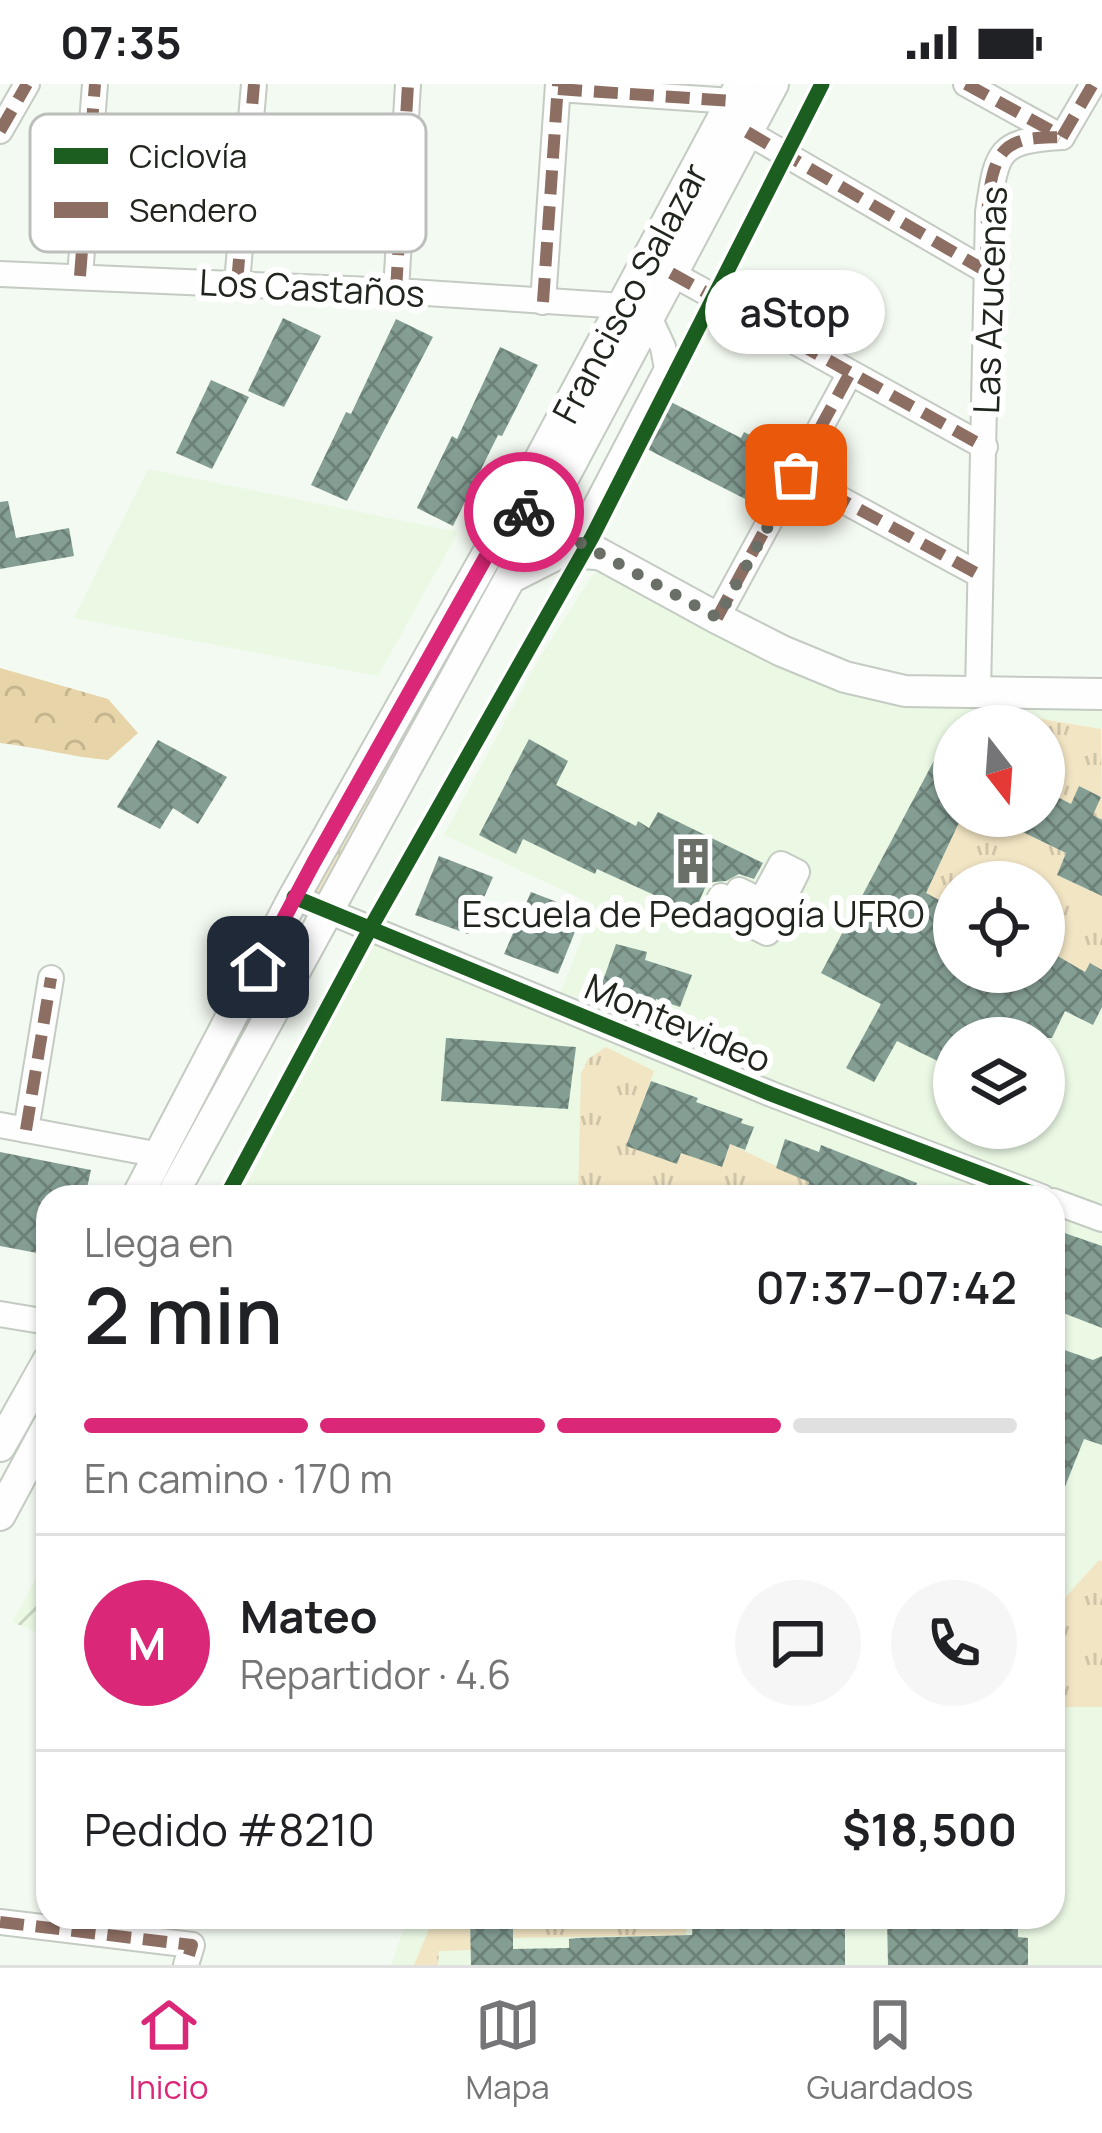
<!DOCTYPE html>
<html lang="es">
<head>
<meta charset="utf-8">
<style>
	body { margin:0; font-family:Manrope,sans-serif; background:#f6f6f6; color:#202124; height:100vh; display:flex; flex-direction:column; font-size:45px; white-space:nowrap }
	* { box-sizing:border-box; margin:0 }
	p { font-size:39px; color:#757577 }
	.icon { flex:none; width:66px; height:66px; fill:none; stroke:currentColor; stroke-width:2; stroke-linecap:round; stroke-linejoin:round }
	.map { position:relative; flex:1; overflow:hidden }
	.details { position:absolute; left:36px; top:1101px; width:1029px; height:744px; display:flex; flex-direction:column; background:#fff; border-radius:36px; box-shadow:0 3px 9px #0004 }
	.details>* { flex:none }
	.needle { width:78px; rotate:163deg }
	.buttons { position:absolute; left:933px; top:621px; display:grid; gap:24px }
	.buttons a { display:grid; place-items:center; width:132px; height:132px; border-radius:50%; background:#fff; box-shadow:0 3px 9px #0004; font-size:60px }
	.pin { position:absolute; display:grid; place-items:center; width:102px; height:102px; color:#fff; margin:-51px; border-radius:24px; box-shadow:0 6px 18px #0006 }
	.courier { position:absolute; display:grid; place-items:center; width:120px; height:120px; margin:-60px; border:9px solid #db2777; border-radius:50%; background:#fff; color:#222; box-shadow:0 3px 15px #0007 }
	.bubble { position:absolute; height:84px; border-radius:42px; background:#fff; box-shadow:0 3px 9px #0004; font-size:39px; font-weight:600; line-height:84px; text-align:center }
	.overview em { font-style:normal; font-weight:600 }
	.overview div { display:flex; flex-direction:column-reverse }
	.overview { display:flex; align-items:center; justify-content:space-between; height:204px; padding:0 48px }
	h1 { font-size:78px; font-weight:600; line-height:90px }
	.bar { display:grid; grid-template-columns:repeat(4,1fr); gap:18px 12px; align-content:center; height:144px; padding:0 48px }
	.bar i { height:15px; border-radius:9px; background:#e0e0e0 }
	.bar .active { background:#db2777 }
	.bar p { grid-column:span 4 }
	.line { display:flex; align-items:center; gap:30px; padding:0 48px; border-top:3px solid #e0e0e0 }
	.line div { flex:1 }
	.round { display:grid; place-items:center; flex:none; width:126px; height:126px; border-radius:63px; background:#f6f6f6 }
	.status { display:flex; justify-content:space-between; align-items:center; height:84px; padding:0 60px; background:#fff; direction:ltr }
	.status svg { height:33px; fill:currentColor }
	.menu { display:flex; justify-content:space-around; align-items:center; height:168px; border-top:3px solid #e0e0e0; background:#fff; font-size:33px; color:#757577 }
	.menu a { display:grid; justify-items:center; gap:6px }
	.menu .active { color:#db2777 }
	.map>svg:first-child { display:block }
</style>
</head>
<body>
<div class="status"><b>07:35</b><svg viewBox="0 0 49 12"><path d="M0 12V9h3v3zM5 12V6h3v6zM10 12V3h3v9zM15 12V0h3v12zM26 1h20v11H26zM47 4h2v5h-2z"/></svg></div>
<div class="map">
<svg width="1102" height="1881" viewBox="0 0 1102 1881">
	<defs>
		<pattern id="industrial-furrows" width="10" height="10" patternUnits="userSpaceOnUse" patternTransform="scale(3)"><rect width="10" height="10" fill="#eaf8e4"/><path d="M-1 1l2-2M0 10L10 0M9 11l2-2" fill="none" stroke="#c8d4c3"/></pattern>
		<pattern id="grass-tufts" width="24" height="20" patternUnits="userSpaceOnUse" patternTransform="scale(3)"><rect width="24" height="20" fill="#f2e5c4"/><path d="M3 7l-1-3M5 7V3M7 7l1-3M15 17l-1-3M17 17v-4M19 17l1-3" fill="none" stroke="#cfc4a8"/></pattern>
		<pattern id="forest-crowns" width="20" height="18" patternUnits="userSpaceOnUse" patternTransform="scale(3)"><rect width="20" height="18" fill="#e7d4a8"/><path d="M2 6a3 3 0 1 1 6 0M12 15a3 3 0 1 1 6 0" fill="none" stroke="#c6b690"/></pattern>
		<pattern id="building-cross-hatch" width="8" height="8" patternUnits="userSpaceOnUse" patternTransform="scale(3)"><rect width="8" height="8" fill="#849e94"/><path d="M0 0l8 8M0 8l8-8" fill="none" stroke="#6c8178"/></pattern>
	</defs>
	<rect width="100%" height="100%" fill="#f3faf1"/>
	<!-- built -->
	<g fill="#eaf8e4" fill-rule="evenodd">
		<polygon points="148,385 458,448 378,592 74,534"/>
		<path d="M603,486l344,136 155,4v1255h-711l17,-48h645v-720h-813l134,-255 179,69 42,-106 -151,-70 93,-173 56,-88zM954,642h90v90h-90zM954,798h90v90h-90zM954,954h90v90h-90z"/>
	</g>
	<!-- industrial -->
	<polygon fill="url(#industrial-furrows)" points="48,1474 48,1553 12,1538"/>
	<!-- grass -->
	<g fill="url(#grass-tufts)">
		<polygon points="519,438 525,441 322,810 311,806"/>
		<polygon points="1018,631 1101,645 1102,736 1071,724 1044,707 1044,642 1012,642"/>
		<polygon points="962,732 990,732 1066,769 1057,791 1102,812 1102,886 1090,880 1085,888 1044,864 1044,798 954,798 954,824 919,824"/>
		<polygon points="606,963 654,987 627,1062 677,1080 686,1053 696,1074 722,1083 730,1060 809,1098 804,1113 578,1113 581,990 588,975"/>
		<polygon points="1099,1476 1102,1477 1102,1623 1053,1623 1053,1527"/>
		<polygon points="434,1833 470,1833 471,1866 439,1867 438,1881 414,1881"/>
		<polygon points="513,1833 687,1833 686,1851 508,1854"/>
	</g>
	<!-- forest -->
	<path fill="url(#forest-crowns)" d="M0,584l108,31 30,34 -30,27c-37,-3 -71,-13 -108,-17z"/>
	<!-- building -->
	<g fill="url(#building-cross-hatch)">
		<polygon points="283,234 321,252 284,323 248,307"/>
		<polygon points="396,235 433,253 347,417 311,401 346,328 351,330"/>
		<polygon points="500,263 538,281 502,352 498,351 453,442 417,424 452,352 457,355"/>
		<polygon points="211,296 249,313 212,385 176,369"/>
		<polygon points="669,317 741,354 744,348 781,367 753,419 645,364"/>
		<polygon points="8,417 16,454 69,444 74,472 0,485 0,418"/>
		<polygon points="954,639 954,732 962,732 926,809 954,824 954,888 1044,888 1044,864 1085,888 1090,879 1102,886 1102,923 1093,941 1065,927 1052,954 954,954 954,985 897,957 874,998 846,984 881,920 821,889"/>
		<polygon points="529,655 568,677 556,701 636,742 638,737 649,744 658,728 763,779 754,795 739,790 726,797 713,798 705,804 694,829 597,785 595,790 523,755 516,770 479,751"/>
		<polygon points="158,656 227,693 198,740 173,724 160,745 117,723"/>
		<polygon points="1079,702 1101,713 1093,731 1102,736 1102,812 1057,791 1066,769 990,732 1044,732 1044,706 1071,720"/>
		<polygon points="439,772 493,793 468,850 415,831"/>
		<polygon points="531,808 583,828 558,890 504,870"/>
		<polygon points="616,860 647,868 645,876 692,891 680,923 656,915 654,923 600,905"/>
		<polygon points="446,954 576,963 568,1025 441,1017"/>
		<polygon points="651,997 698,1014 696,1018 743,1035 741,1039 754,1043 745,1066 730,1060 722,1083 681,1069 677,1080 626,1062"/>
		<polygon points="785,1055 819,1068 821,1061 917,1099 912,1113 804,1113 809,1098 776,1084"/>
		<polygon points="0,1068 91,1086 85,1113 48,1113 48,1171 0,1162"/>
		<polygon points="1053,1145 1102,1162 1102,1244 1053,1225"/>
		<polygon points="1053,1262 1093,1276 1102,1272 1102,1361 1084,1355 1054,1430"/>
		<polygon points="470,1833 513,1833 513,1865 569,1864 569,1855 577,1854 692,1851 693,1833 845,1833 845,1881 471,1881"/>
		<polygon points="887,1833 933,1833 933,1844 973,1843 973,1833 1018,1833 1018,1853 1028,1854 1028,1881 888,1881"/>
	</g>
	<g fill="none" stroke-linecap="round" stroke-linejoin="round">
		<defs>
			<g id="minor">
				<polyline points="966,0 1062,53"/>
				<polyline points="558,5 732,17"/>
				<polyline points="0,47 27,0"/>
				<polyline points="747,48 986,187"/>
				<polyline points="1062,53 1093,0"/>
				<polyline points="671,189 985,363"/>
				<polyline points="0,190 396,207 623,222"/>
				<polyline points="80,192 95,0"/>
				<polyline points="237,199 254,0"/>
				<polyline points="396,207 408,0"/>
				<polyline points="543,218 558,0"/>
				<polyline points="796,391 980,491"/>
				<polyline points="577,458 667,285 663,263 648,231"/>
				<polyline points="717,534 850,289"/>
				<path d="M978,609l10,-481c9,-61 9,-71 74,-75"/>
				<polygon points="781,780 797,788 767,849 715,823 721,812 733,818 739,806 761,817"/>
				<polyline points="294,813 771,1010 1042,1113"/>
				<polyline points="0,1041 160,1071"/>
				<polyline points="26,1046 51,894"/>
				<polyline points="1053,1117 1102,1135"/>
				<polyline points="0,1230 48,1238"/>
				<polyline points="0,1838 192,1861 186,1881"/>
			</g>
			<g id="major">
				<polyline points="525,429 717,534 782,567 845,593 905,607 1102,610"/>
				<polyline points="510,494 561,468 597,470"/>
				<polyline points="137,1113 294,813 523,407 741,0"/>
				<polyline points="171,1113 510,494 773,0"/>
				<polyline points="0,1362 48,1277"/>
				<polyline points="0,1431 48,1342"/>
			</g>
		</defs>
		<!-- minor casing -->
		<use href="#minor" stroke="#c4cbc2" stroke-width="28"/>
		<!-- major casing -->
		<use href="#major" stroke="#c4cbc2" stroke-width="34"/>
		<!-- minor -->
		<use href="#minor" stroke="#fdfefd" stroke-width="24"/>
		<!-- major -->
		<use href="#major" stroke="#fdfefd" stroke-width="30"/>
		<!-- quiet -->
		<g stroke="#8d6e63" stroke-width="12" stroke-dasharray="24 12" stroke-linecap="butt">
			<polyline points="966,0 1061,52"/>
			<polyline points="558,5 732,17"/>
			<polyline points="0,47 27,0"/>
			<path d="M747,48l239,139c1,-30 -3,-102 20,-122 15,-13 38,-11 56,-12"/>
			<polyline points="1062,53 1093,0"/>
			<polyline points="671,189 985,363"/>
			<polyline points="80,192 95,0"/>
			<polyline points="237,199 254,0"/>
			<polyline points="396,207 408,0"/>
			<polyline points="543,218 558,0"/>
			<polyline points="796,391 980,491"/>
			<polyline points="717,534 850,289"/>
			<polyline points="26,1046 51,894"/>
			<polyline points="0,1838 192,1861 186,1881"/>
		</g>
		<defs>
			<g id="cycleway">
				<polyline points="294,813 771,1010 1042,1113"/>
				<polyline points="226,1113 371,843 592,453 822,0"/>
			</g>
		</defs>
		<!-- cycleway casing -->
		<use href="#cycleway" stroke="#fff" stroke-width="22"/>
		<!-- cycleway -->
		<use href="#cycleway" stroke="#1b5e20" stroke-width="15"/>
	</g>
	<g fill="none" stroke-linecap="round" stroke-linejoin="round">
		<!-- done -->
		<polyline stroke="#6a7067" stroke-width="12" stroke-dasharray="0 21.6" points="524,428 718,534 796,391"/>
		<!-- route -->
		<polyline stroke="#db2777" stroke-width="15" points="258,883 314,778 514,423 524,428"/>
	</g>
	<!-- icons -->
	<defs>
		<symbol id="building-bare" viewBox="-9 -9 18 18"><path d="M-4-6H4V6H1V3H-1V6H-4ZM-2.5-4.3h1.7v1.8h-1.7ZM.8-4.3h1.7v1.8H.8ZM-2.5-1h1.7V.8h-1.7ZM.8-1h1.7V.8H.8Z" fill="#6a7067" stroke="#fff" stroke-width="2.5" paint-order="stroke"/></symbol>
	</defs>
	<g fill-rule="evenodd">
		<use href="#building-bare" x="660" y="744" width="66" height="66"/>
	</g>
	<g text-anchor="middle" stroke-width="12" stroke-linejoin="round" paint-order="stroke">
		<!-- street labels -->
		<g font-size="36" fill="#20251d" stroke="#fff">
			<text transform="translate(312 204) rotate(3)" y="13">Los Castaños</text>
			<text transform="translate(630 209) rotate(-62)" y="13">Francisco Salazar</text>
			<text transform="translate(990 216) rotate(-88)" y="13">Las Azucenas</text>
			<text transform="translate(678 939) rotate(23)" y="13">Montevideo</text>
		</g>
		<!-- poi labels -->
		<g font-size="36" fill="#20251d" stroke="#fff">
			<text x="693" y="843">Escuela de Pedagogía UFRO</text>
		</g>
	</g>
	<!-- legend -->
	<rect x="30" y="30" width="396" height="138" rx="18" fill="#fff" stroke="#bcbebb" stroke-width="3"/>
	<rect x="54" y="64" width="54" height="16" fill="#1b5e20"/>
	<rect x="54" y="118" width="54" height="16" fill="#8d6e63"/>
	<g font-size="33" fill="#20251d">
		<text x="129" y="84">Ciclovía</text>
		<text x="129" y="138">Sendero</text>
	</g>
</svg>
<div class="buttons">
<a><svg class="needle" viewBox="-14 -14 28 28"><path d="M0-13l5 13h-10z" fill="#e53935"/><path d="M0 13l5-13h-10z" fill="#757577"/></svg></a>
<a><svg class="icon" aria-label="locate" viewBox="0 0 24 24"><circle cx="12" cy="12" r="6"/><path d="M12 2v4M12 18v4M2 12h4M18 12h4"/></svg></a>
<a><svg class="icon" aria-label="layers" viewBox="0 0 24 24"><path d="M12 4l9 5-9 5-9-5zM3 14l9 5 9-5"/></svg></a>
</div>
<div class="pin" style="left:796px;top:391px;background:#ea580c"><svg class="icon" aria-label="bag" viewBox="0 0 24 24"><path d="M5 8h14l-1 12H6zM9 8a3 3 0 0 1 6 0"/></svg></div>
<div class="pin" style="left:258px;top:883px;background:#1f2937"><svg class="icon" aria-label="home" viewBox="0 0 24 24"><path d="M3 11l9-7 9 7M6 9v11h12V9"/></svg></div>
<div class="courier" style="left:524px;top:428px"><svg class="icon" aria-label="bike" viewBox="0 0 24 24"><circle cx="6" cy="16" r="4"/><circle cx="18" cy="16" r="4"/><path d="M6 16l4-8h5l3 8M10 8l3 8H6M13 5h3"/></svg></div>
<div class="bubble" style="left:705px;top:186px;width:180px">aStop</div>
<section class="details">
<div class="overview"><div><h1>2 min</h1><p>Llega en</p></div><em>07:37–07:42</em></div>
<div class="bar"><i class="active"></i><i class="active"></i><i class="active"></i><i></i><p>En camino · 170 m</p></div>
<div class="line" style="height:216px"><b class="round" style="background:#db2777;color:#fff">M</b><div><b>Mateo</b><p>Repartidor · 4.6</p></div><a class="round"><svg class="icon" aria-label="chat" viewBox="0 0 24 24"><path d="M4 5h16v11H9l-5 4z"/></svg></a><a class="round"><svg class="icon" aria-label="phone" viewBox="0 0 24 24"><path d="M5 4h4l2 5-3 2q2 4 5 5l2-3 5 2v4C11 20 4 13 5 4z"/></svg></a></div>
<div class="line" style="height:156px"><div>Pedido #8210</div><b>$18,500</b></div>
</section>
</div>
<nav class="menu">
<a class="active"><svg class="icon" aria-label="home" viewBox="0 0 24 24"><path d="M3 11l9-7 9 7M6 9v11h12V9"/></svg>Inicio</a>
<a><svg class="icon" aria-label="map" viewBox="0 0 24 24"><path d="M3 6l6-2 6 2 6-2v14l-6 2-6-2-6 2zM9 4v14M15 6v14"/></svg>Mapa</a>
<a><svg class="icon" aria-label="saved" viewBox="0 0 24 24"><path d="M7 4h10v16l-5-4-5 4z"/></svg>Guardados</a>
</nav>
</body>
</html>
